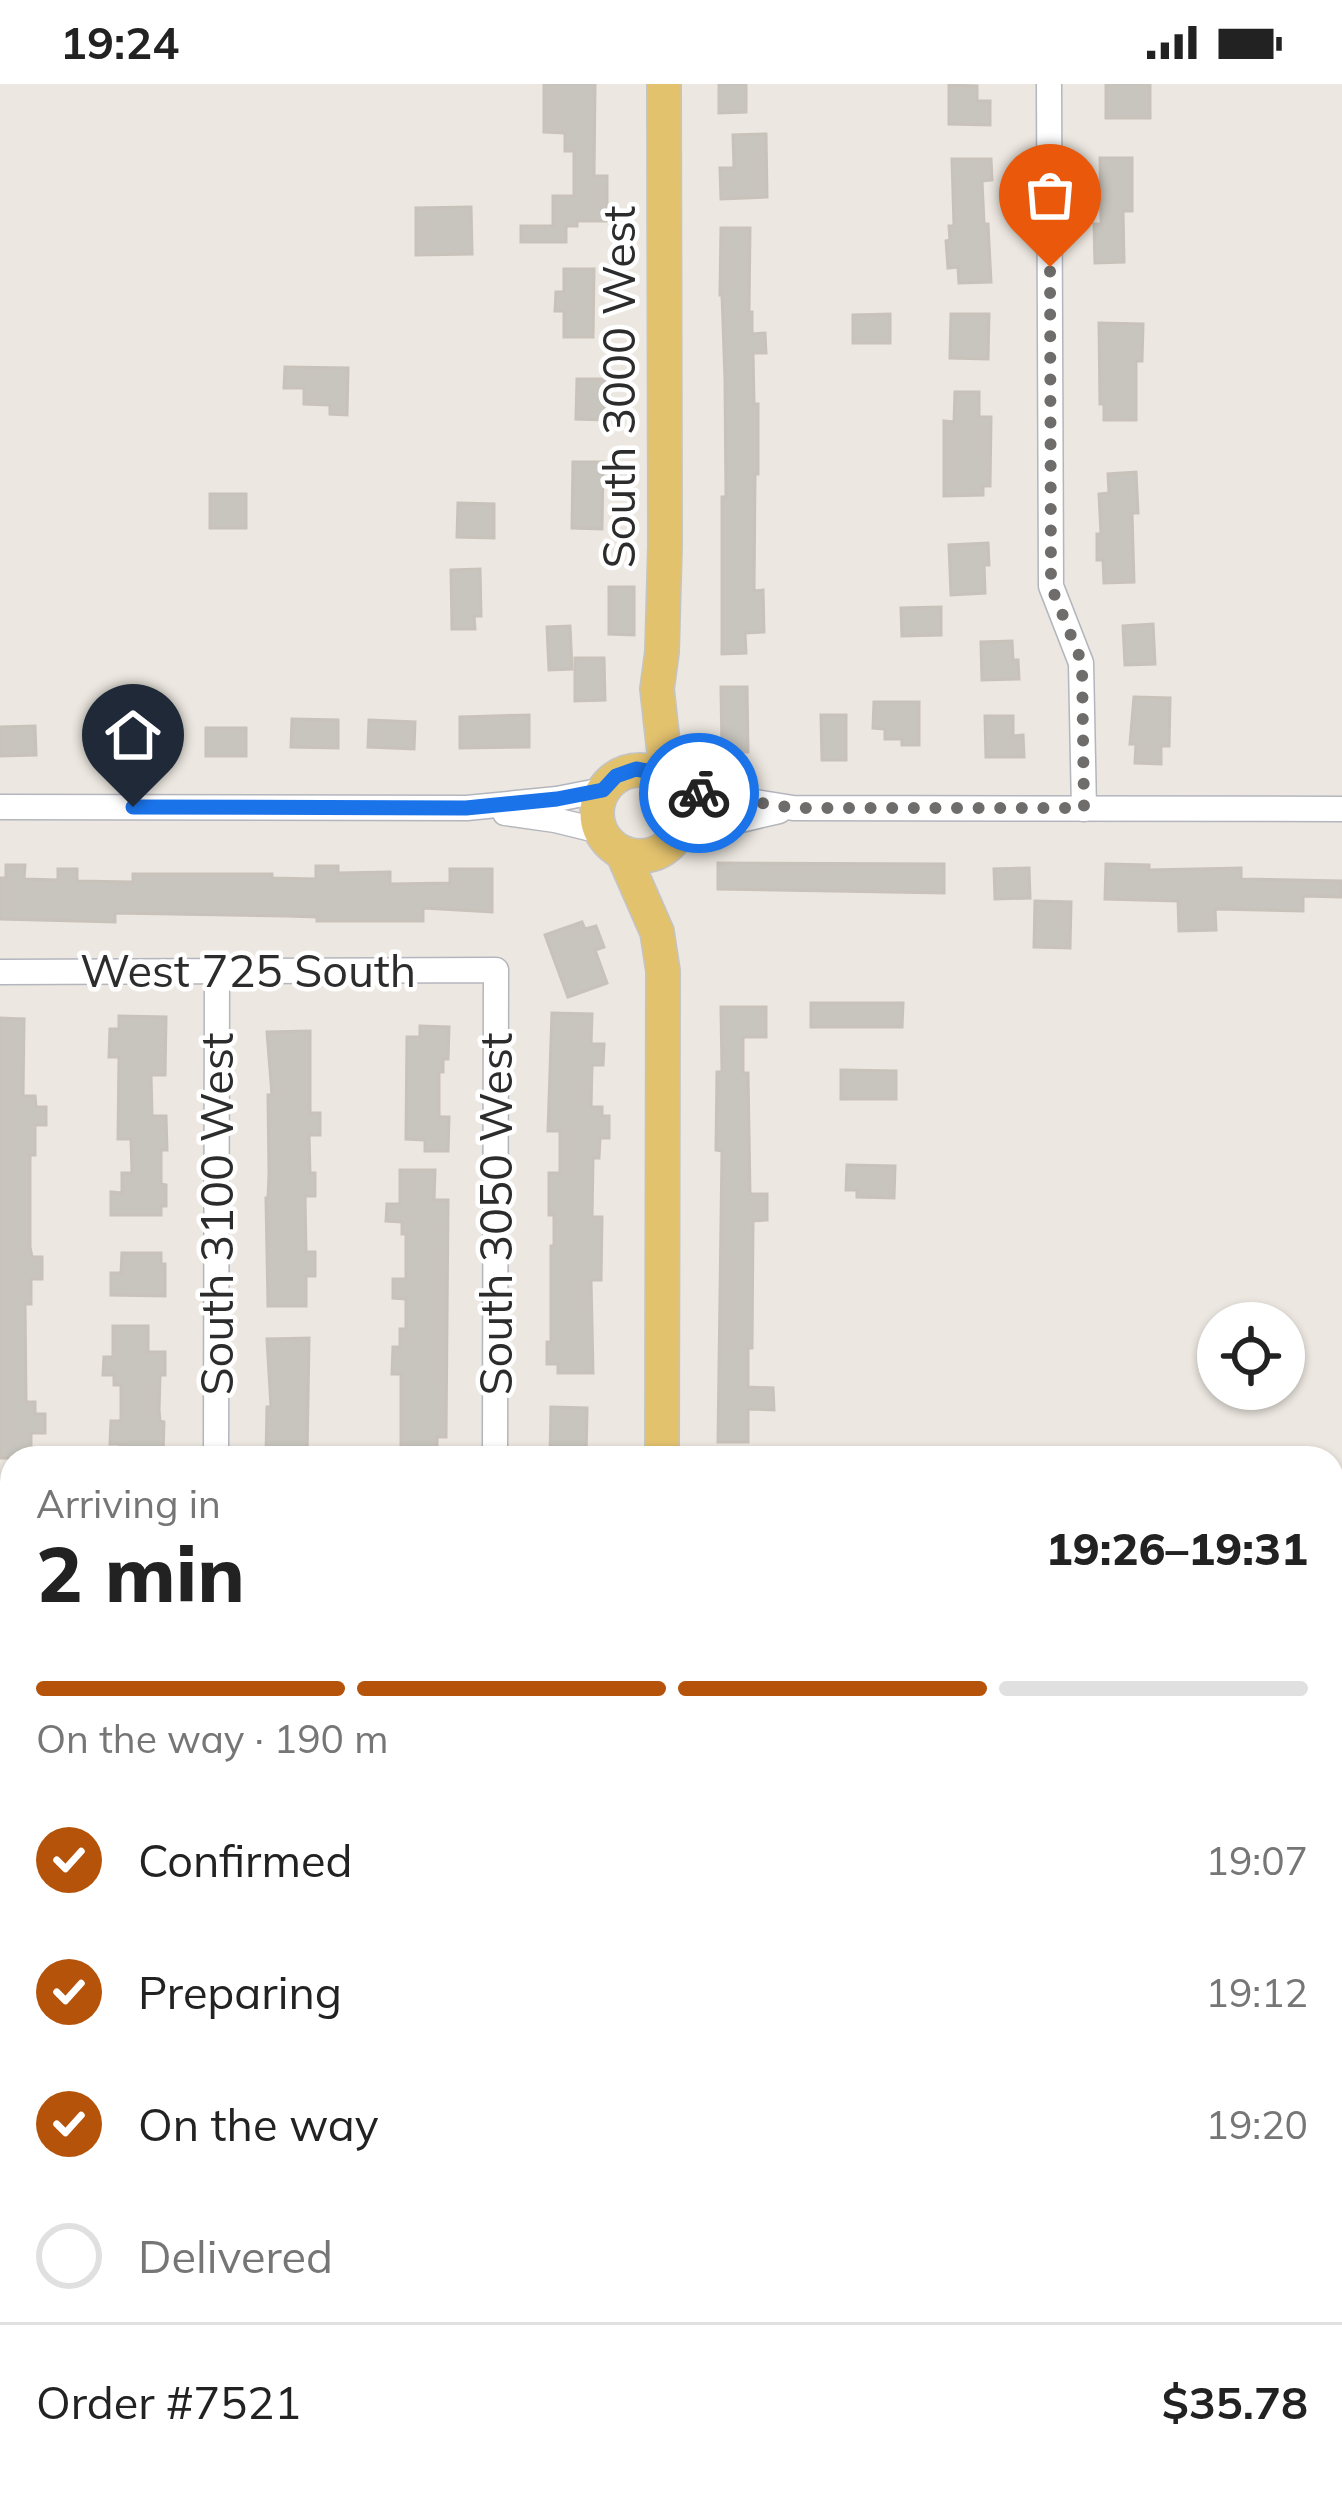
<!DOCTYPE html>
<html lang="en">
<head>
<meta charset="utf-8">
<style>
	body { margin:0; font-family:Mulish,sans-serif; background:#f2f2f2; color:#222; height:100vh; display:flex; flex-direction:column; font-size:45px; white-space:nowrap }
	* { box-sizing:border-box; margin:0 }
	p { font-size:39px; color:#767676 }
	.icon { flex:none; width:66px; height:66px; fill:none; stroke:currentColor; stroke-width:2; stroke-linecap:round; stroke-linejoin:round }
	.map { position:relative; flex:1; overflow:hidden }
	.drawer { position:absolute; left:0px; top:1362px; width:1344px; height:1059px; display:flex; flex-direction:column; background:#fff; border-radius:36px 36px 0 0; box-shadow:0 3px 9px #0004 }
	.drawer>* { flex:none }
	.tools { position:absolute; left:1197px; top:1218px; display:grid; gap:24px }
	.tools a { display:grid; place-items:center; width:108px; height:108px; border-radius:50%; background:#fff; box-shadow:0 3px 9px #0004; font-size:60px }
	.pin { position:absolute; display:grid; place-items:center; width:102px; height:102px; color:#fff; margin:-123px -51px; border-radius:50% 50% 50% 0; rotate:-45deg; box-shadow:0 0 12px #0007 }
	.pin .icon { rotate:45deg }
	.courier { position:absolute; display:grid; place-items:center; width:120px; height:120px; margin:-60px; border:9px solid #1a73e8; border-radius:50%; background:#fff; color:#222; box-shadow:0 3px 15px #0007 }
	.head em { font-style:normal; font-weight:800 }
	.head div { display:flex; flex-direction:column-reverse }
	.head { display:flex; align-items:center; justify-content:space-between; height:204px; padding:0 36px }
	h1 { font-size:78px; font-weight:800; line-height:90px }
	.bar { display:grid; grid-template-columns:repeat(4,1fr); gap:18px 12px; align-content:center; height:144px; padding:0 36px }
	.bar i { height:15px; border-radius:9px; background:#e0e0e0 }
	.bar .current { background:#b45309 }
	.bar p { grid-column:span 4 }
	.line { display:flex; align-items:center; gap:30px; padding:0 36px; border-top:3px solid #e0e0e0 }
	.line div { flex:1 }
	ol { padding:0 36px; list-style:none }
	li { display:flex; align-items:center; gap:36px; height:132px }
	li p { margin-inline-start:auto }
	li .icon { padding:12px; border-radius:50%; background:#b45309; color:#fff; stroke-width:4 }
	li:last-child { color:#767676 }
	li i { width:66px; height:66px; border:6px solid #e0e0e0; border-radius:50% }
	.status { display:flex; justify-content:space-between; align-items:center; height:84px; padding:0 60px; background:#fff; direction:ltr }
	.status svg { height:33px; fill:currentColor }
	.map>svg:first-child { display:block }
</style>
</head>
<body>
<div class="status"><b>19:24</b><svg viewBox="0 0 49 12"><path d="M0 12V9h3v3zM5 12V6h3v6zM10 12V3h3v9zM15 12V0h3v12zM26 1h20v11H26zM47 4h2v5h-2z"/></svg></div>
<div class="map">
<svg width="1342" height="2420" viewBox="0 0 1342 2420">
	<rect width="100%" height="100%" fill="#ece7e0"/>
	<!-- building -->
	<g fill="#c8c5be" stroke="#c8c2ba" stroke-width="3">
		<polygon points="544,0 595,0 594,92 607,92 607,137 577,137 577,142 566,142 566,158 521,158 521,142 553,142 553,112 574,112 574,67 565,67 565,49 544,48"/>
		<polygon points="719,0 746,0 746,28 719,29"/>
		<rect x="1106" y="0" width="44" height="34"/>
		<polygon points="949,1 977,2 977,17 990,17 990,41 949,40"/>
		<polygon points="766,50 767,113 721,115 720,84 734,84 733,51"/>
		<polygon points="1100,74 1132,74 1132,127 1123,127 1124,178 1095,179 1094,140 1101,140"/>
		<polygon points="952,75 991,75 992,96 982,97 984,140 988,140 991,198 959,199 958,183 948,184 946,157 950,156 949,142 954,142"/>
		<polygon points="471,123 472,170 416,171 416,124"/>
		<polygon points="721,144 750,144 749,228 752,228 752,250 765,249 766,269 753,269 754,320 758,320 758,390 755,390 754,507 763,506 764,548 745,549 746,569 722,570 722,413 726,413 725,295 722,211 720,211"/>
		<polygon points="564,185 594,185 593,253 564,253 564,227 555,227 556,208 564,208"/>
		<polygon points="890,230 890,259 853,259 853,231"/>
		<polygon points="951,230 989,230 988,275 950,274"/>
		<polygon points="1099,239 1143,240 1142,277 1136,277 1136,336 1104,336 1104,320 1100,320"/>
		<polygon points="285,283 348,284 347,331 330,330 330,321 304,320 304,304 284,304"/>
		<polygon points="577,295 605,295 604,336 576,335"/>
		<polygon points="955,308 979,308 979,333 991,333 990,402 983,402 983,411 944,412 944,337 954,338"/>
		<polygon points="573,378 603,378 602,445 572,444"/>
		<polygon points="1136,388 1138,429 1132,429 1134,498 1104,499 1103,476 1097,476 1097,450 1101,450 1099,410 1109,409 1108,390"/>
		<rect x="210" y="410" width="36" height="34"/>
		<polygon points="458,419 494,420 494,454 457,453"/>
		<polygon points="988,459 989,481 984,481 985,509 951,511 949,461"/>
		<polygon points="480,485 481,532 474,532 475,545 452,545 451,486"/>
		<polygon points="609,503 634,503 634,551 609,550"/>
		<polygon points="941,523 941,551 902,552 901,524"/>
		<polygon points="1153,540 1155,580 1125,581 1123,542"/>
		<polygon points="570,542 572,585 549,586 547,543"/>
		<polygon points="1012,557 1013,576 1018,576 1019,595 982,596 981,558"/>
		<polygon points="575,574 604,574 605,616 575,617"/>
		<polygon points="721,603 747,603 748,668 722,668"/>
		<polygon points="1134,613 1170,614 1169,662 1161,662 1161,680 1135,679 1136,660 1130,660"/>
		<polygon points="874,618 919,618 919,661 902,661 902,655 885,655 885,645 873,644"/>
		<polygon points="529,631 529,663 460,664 460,633"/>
		<polygon points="821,631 846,631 846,676 822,676"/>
		<polygon points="985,632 1013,632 1013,652 1023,651 1024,673 986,673"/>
		<polygon points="292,635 338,636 338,664 291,663"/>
		<polygon points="369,636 415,638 414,665 368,663"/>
		<polygon points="35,642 36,671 0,672 0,643"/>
		<polygon points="170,643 170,669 112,670 112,644"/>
		<rect x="206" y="644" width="40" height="28"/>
		<polygon points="718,779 944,780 944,809 718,805"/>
		<polygon points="1106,780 1149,781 1149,786 1241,784 1241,795 1342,797 1342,813 1303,812 1303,827 1215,825 1216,846 1179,847 1178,817 1105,815"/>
		<polygon points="6,781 25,781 24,795 58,796 58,785 77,785 77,797 133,798 133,790 272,790 272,794 316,795 316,782 338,782 338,789 390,788 390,800 450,799 450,785 492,785 492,828 423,824 423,837 317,837 317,833 286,832 115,829 115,838 0,835 0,794 6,794"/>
		<polygon points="1029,784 1030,814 995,815 994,785"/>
		<polygon points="1035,817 1071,818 1070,864 1034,863"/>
		<polygon points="582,838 585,845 596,842 604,863 595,866 607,899 568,913 545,851"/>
		<polygon points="811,919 903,919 902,943 811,943"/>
		<polygon points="721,923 766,923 766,953 743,953 743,989 748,989 750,1110 767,1110 767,1136 753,1137 752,1264 748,1264 748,1303 773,1304 774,1326 748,1325 748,1358 718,1358 722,1067 716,1066 717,988 722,988"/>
		<polygon points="552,929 592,930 591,960 604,960 603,981 592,981 591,1023 602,1023 602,1032 609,1032 609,1054 600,1054 599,1074 593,1074 592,1133 602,1133 601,1196 591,1196 593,1289 558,1289 558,1280 547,1280 547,1258 551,1258 551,1162 554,1162 554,1131 549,1131 549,1089 560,1089 560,1047 548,1047"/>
		<polygon points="119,932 166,933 165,991 151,991 152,1032 166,1032 167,1066 161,1066 161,1100 166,1101 166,1122 161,1122 161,1131 111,1131 111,1108 122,1109 122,1089 132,1089 131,1055 118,1055 119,973 109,973 110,945 119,945"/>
		<polygon points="0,934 24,935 23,1012 35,1012 36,1023 46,1023 46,1041 35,1041 35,1071 30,1071 30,1163 32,1173 42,1173 42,1195 31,1195 31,1220 25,1220 26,1318 35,1318 35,1330 45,1330 45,1349 31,1349 31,1374 0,1374"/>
		<polygon points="420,942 449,943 448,975 443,975 443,988 439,988 439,1033 449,1033 448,1067 425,1067 425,1056 406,1055 407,953 420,953"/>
		<polygon points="310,947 310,1029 320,1029 320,1051 309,1051 310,1089 315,1089 315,1112 305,1112 306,1168 315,1168 315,1192 306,1192 306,1222 268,1222 266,1114 268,1114 269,1090 268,1011 272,1011 267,948"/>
		<polygon points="841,986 896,987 896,1015 841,1015"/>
		<polygon points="847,1081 895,1082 894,1114 857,1113 857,1106 846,1106"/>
		<polygon points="400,1086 435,1086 434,1116 448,1116 446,1353 437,1353 437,1374 401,1374 401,1290 392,1290 393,1263 400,1263 400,1245 406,1245 406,1215 393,1214 393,1195 406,1195 406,1150 402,1150 402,1138 386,1137 387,1120 400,1120"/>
		<polygon points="122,1169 161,1169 161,1180 165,1180 165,1212 111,1211 111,1189 121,1189"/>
		<polygon points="113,1242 148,1242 148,1268 165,1268 165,1291 160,1291 159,1326 160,1337 164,1338 163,1369 120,1368 120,1360 110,1360 111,1337 121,1337 121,1301 114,1301 114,1291 103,1291 104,1273 113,1273"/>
		<polygon points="309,1254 307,1374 270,1374 266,1372 267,1323 271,1323 267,1255"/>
		<polygon points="551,1323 587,1324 586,1374 550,1374"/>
	</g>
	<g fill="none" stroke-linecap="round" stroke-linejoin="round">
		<defs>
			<g id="minor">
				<polyline points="1049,0 1051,502 1081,579 1084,725"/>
				<polyline points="677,706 793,724 1342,725"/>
				<polyline points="0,723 467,724 557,715 603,706"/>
				<polyline points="505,729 555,736 600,747"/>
				<polyline points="677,751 779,727"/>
				<polyline points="0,888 496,886 495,1374"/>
				<polyline points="216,1374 217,886"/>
				<polyline points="0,1535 12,1526"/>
				<polyline points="0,1915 12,1906"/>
				<polyline points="0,2126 12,2142"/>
				<polyline points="1019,2409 1019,2420"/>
			</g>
			<g id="major">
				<polyline points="664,0 665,461 662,568 657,605 667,695"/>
				<circle cx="640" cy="729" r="43"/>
				<polyline points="622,768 657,848 663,887 662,1374"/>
				<polyline points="660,2409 660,2420"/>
			</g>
		</defs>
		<!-- minor casing -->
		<use href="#minor" stroke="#b4b6be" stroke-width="27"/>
		<!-- major casing -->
		<use href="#major" stroke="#c4c4c4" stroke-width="36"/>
		<!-- minor -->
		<use href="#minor" stroke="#fff" stroke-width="24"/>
		<!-- major -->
		<use href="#major" stroke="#e3c26e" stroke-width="33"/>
	</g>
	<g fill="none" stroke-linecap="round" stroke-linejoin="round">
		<!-- done -->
		<polyline stroke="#6f6d6b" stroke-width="12" stroke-dasharray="0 21.6" points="699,709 793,724 1084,724 1082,579 1051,502 1050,183"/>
		<!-- route -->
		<polyline stroke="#1a73e8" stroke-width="15" points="133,723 466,724 557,715 603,706 616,692 636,685 658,689 677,706 699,709"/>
	</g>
	<g text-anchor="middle" stroke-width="9" stroke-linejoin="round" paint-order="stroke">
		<!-- street labels -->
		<g font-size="45" fill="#2c2c2c" stroke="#fff">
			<text transform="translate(619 303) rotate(-90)" y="16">South 3000 West</text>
			<text x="248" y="903">West 725 South</text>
			<text transform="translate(217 1130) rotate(-90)" y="16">South 3100 West</text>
			<text transform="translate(496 1130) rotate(-90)" y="16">South 3050 West</text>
		</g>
	</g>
</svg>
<div class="tools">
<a><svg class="icon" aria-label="locate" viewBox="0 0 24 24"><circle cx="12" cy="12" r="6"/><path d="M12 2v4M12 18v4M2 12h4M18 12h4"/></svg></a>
</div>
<div class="pin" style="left:1050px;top:183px;background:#ea580c"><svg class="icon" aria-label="bag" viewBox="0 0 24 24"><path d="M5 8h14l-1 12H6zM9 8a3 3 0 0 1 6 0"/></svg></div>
<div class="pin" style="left:133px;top:723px;background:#1f2937"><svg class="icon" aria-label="home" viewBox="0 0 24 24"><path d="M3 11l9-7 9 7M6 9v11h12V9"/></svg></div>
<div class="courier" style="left:699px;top:709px"><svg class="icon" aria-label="bike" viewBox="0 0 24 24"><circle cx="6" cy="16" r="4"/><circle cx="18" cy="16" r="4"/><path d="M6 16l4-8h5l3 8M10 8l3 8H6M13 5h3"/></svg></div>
<section class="drawer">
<div class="head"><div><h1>2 min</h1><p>Arriving in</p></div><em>19:26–19:31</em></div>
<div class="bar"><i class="current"></i><i class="current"></i><i class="current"></i><i></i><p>On the way · 190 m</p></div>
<ol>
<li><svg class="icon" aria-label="check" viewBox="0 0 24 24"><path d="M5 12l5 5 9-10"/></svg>Confirmed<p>19:07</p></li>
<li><svg class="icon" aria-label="check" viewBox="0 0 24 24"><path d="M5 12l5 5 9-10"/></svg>Preparing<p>19:12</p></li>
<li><svg class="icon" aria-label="check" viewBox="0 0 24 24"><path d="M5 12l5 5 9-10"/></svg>On the way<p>19:20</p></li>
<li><i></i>Delivered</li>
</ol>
<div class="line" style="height:156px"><div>Order #7521</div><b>$35.78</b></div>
</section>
</div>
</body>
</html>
